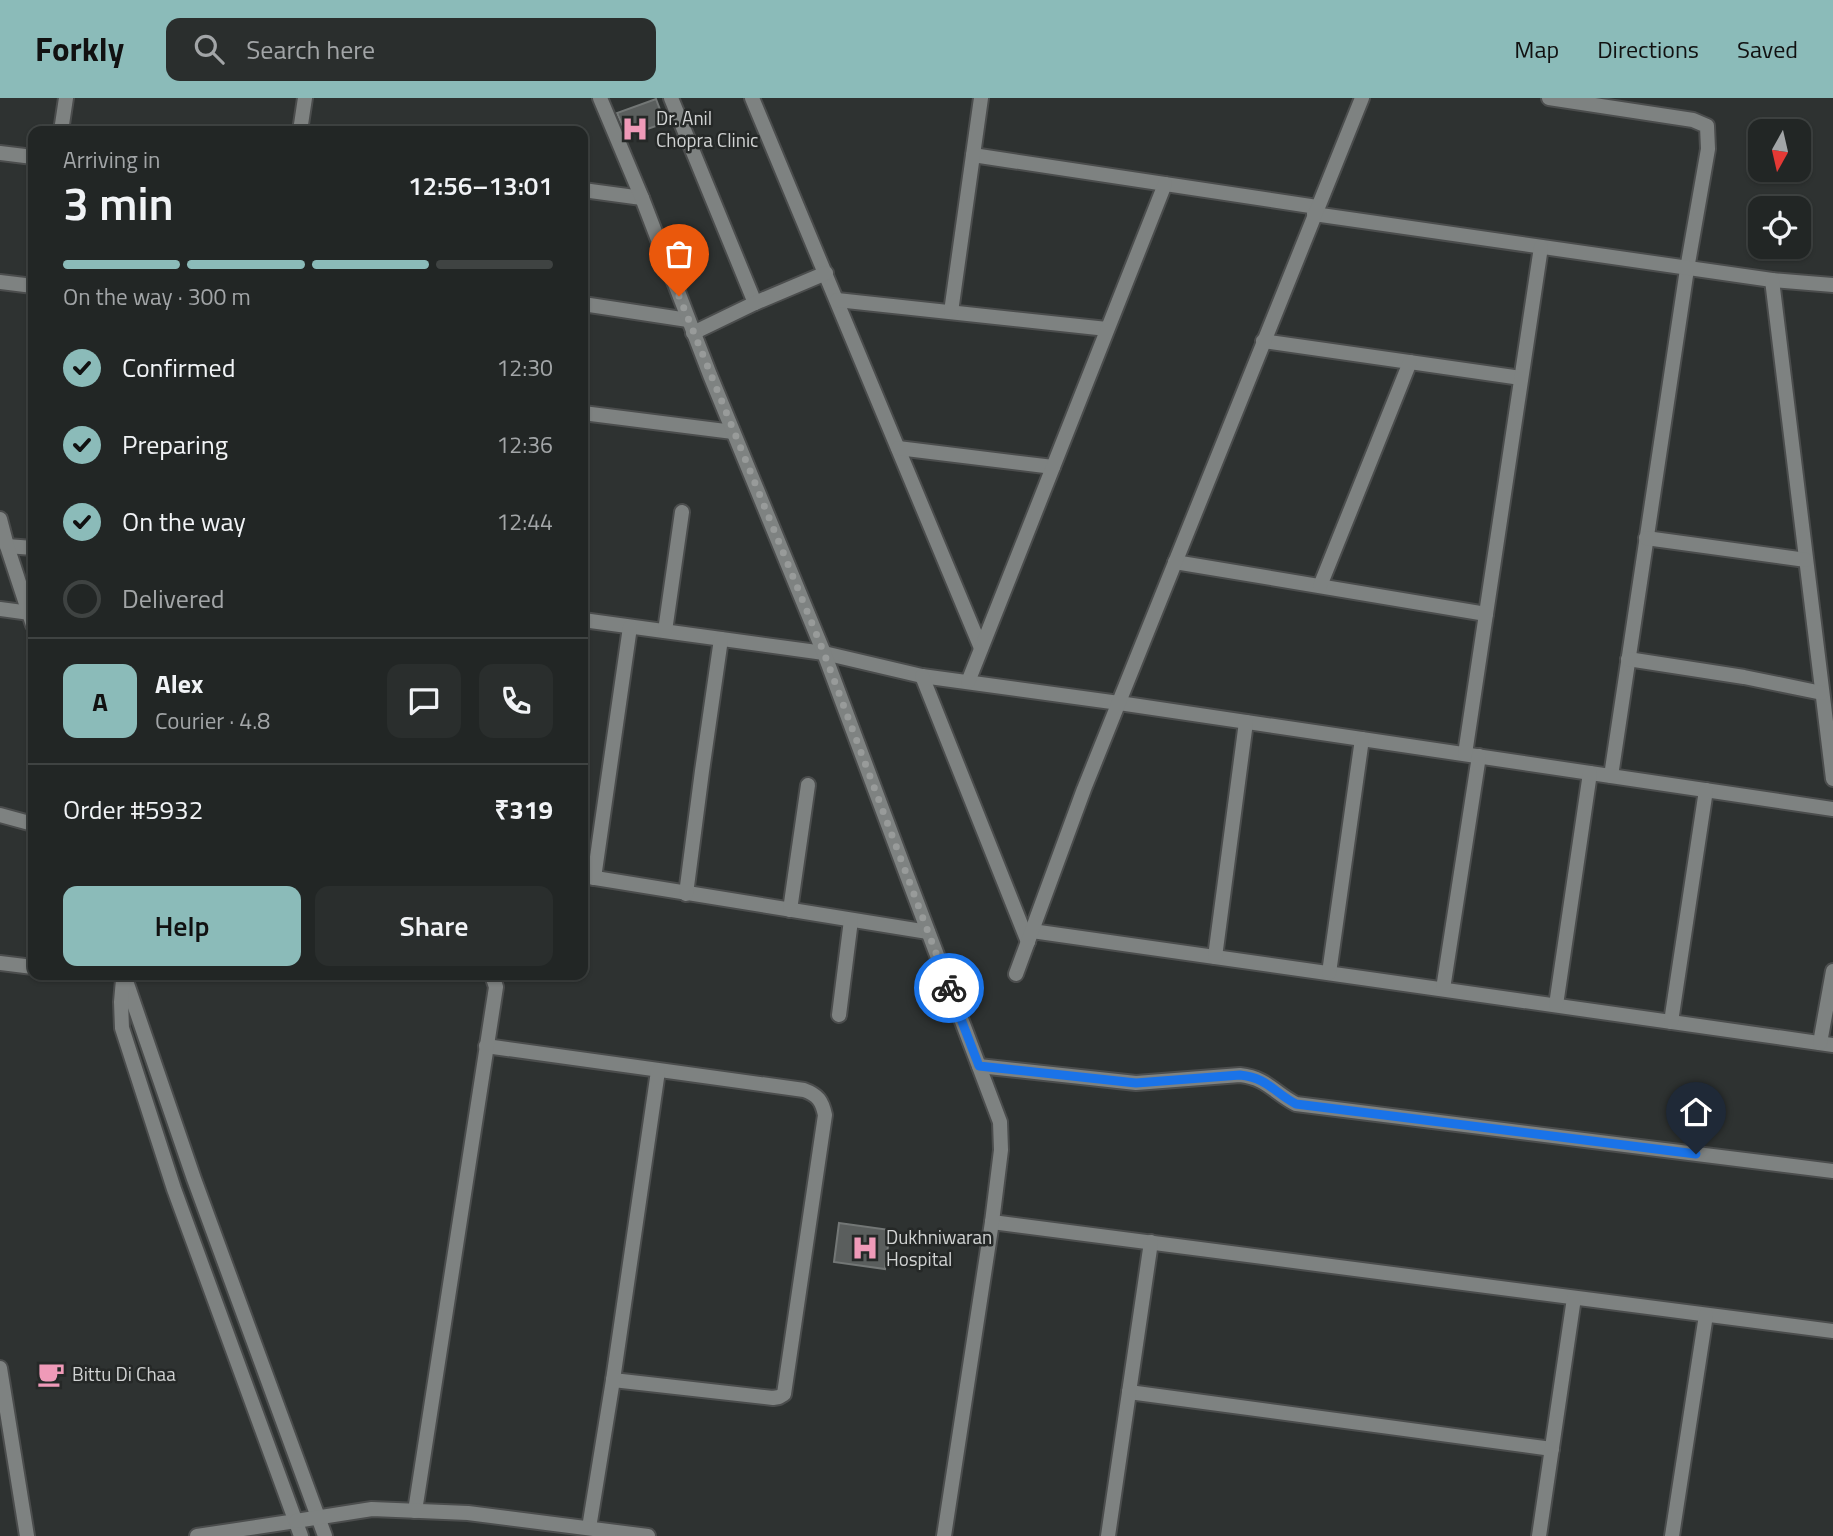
<!DOCTYPE html>
<html lang="en">
<head>
<meta charset="utf-8">
<style>
	body { margin:0; font-family:"Titillium Web",sans-serif; background:#2a2e2d; color:#f1f3f6; height:100vh; display:flex; flex-direction:column; font-size:26px; white-space:nowrap }
	* { box-sizing:border-box; margin:0 }
	p { font-size:23px; color:#a2a5a7 }
	.icon { flex:none; width:38px; height:38px; fill:none; stroke:currentColor; stroke-width:2; stroke-linecap:round; stroke-linejoin:round }
	.map { position:relative; flex:1; overflow:hidden }
	.sheet { position:absolute; left:28px; top:28px; width:560px; height:854px; display:flex; flex-direction:column; background:#222625; border-radius:14px; box-shadow:0 2px 5px #0004,0 0 0 2px #3f4342 }
	.sheet>* { flex:none }
	.needle { width:46px; rotate:188deg }
	.buttons { position:absolute; left:1748px; top:21px; display:grid; gap:14px }
	.buttons a { display:grid; place-items:center; width:63px; height:63px; border-radius:14px; background:#222625; box-shadow:0 2px 5px #0004,0 0 0 2px #3f4342; font-size:35px }
	.pin { position:absolute; display:grid; place-items:center; width:60px; height:60px; color:#fff; margin:-72px -30px; border-radius:50% 50% 50% 0; rotate:-45deg; box-shadow:0 0 7px #0007 }
	.pin .icon { rotate:45deg }
	.courier { position:absolute; display:grid; place-items:center; width:70px; height:70px; margin:-35px; border:5px solid #1a73e8; border-radius:50%; background:#fff; color:#222; box-shadow:0 2px 9px #0007 }
	.summary em { font-style:normal; font-weight:600 }
	.summary div { display:flex; flex-direction:column-reverse }
	.summary { display:flex; align-items:center; justify-content:space-between; height:119px; padding:0 35px }
	h1 { font-size:46px; font-weight:600; line-height:52px }
	.bar { display:grid; grid-template-columns:repeat(4,1fr); gap:10px 7px; align-content:center; height:84px; padding:0 35px }
	.bar i { height:9px; border-radius:5px; background:#3f4342 }
	.bar .current { background:#8bbbb9 }
	.bar p { grid-column:span 4 }
	.line { display:flex; align-items:center; gap:18px; padding:0 35px; border-top:2px solid #3f4342 }
	.line div { flex:1 }
	.round { display:grid; place-items:center; flex:none; width:74px; height:74px; border-radius:14px; background:#2a2e2d }
	ol { padding:0 35px; list-style:none }
	li { display:flex; align-items:center; gap:21px; height:77px }
	li p { margin-inline-start:auto }
	li .icon { padding:7px; border-radius:50%; background:#8bbbb9; color:#111; stroke-width:4 }
	li:last-child { color:#a2a5a7 }
	li i { width:38px; height:38px; border:4px solid #3f4342; border-radius:50% }
	.button { display:flex; gap:14px; margin-top:auto; padding:14px 35px }
	.button a { flex:1; height:80px; border-radius:14px; background:#8bbbb9; color:#111; font-size:28px; font-weight:600; line-height:80px; text-align:center }
	.button a+a { background:#2a2e2d; color:#f1f3f6 }
	header { display:flex; align-items:center; gap:42px; box-sizing:border-box; height:98px; padding:0 35px; background:#8bbbb9; color:#111 }
	header strong { font-size:33px }
	nav { display:flex; gap:38px; margin-inline-start:auto; font-size:24px }
	.search { width:490px; height:63px; background:#2a2e2d; display:flex; align-items:center; gap:18px; box-sizing:border-box; padding:0 24px; border-radius:14px; color:#a2a5a7; font-size:26px }
	.map>svg:first-child { display:block }
</style>
</head>
<body>
<header>
<strong>Forkly</strong>
<div class="search"><svg class="icon" aria-label="search" viewBox="0 0 24 24"><circle cx="10" cy="10" r="6"/><path d="M15 15l6 6"/></svg>Search here</div>
<nav><a>Map</a><a>Directions</a><a>Saved</a></nav>
</header>
<div class="map">
<svg width="1833" height="1438" viewBox="0 0 1833 1438">
	<rect width="100%" height="100%" fill="#2e3231"/>
	<!-- building -->
	<g fill="#5a5e5d" stroke="#737776" stroke-width="2">
		<polygon points="656,1 665,25 627,38 617,15"/>
		<polygon points="839,1125 890,1132 885,1171 834,1164"/>
	</g>
	<g fill="none" stroke-linecap="round" stroke-linejoin="round">
		<defs>
			<g id="minor">
				<polyline points="671,0 755,205"/>
				<polyline points="752,0 981,550"/>
				<polyline points="1549,0 1693,22 1707,28 1708,51 1687,171 1611,678"/>
				<polyline points="61,33 66,0"/>
				<polyline points="300,33 305,0"/>
				<polyline points="0,55 33,59"/>
				<polyline points="973,57 1317,109"/>
				<polyline points="583,92 642,100"/>
				<polyline points="1314,116 1772,182 1833,187"/>
				<polyline points="1772,182 1833,681"/>
				<polyline points="0,184 33,188"/>
				<polyline points="837,202 1107,231"/>
				<polyline points="583,206 688,222"/>
				<polyline points="951,214 981,0"/>
				<polyline points="693,235 755,205 826,175"/>
				<polyline points="1263,243 1521,280"/>
				<polyline points="583,315 733,334"/>
				<polyline points="898,350 1053,369"/>
				<polyline points="1646,440 1806,462"/>
				<polyline points="7,448 33,450"/>
				<polyline points="1175,464 1486,516"/>
				<polyline points="1320,488 1410,264"/>
				<polyline points="0,511 30,515"/>
				<polyline points="583,522 824,555 922,578 1119,605 1833,711"/>
				<polyline points="665,533 682,414"/>
				<polyline points="1628,561 1744,579 1822,595"/>
				<polyline points="922,578 1028,844"/>
				<polyline points="968,584 1165,86"/>
				<polyline points="1465,656 1541,149"/>
				<polyline points="0,717 33,726"/>
				<polyline points="583,778 928,834"/>
				<polyline points="594,780 630,529"/>
				<polyline points="686,796 702,673 721,541"/>
				<polyline points="790,812 808,687"/>
				<polyline points="1032,833 1833,947"/>
				<polyline points="1215,859 1246,624"/>
				<polyline points="0,865 33,869"/>
				<polyline points="1329,875 1362,641"/>
				<polyline points="1016,876 1084,691 1362,0"/>
				<polyline points="1443,891 1479,658"/>
				<polyline points="1556,907 1590,675"/>
				<polyline points="839,917 851,822"/>
				<polyline points="1671,924 1706,692"/>
				<polyline points="1820,945 1833,873"/>
				<path d="M486,948l318,44c14,5 18,11 21,25l-41,279 -5,3 -6,1 -160,-18"/>
				<path d="M979,968l157,17 104,-8c27,3 33,17 56,29l537,67"/>
				<polyline points="992,1124 1833,1233"/>
				<polyline points="0,1270 27,1438"/>
				<polyline points="1129,1294 1552,1351"/>
				<polyline points="415,1413 496,889 492,877"/>
				<polyline points="589,1430 613,1282 658,973"/>
				<polyline points="197,1438 296,1423"/>
				<polyline points="1108,1438 1151,1144"/>
				<polyline points="1539,1438 1574,1200"/>
				<polyline points="1672,1438 1706,1217"/>
			</g>
			<g id="tertiary">
				<polyline points="600,0 642,100 710,277 824,555 906,775 1000,1024 1001,1052 992,1124 944,1438"/>
				<polyline points="0,421 7,448 33,527"/>
				<polyline points="124,877 194,1081 325,1438"/>
				<polyline points="123,882 121,904 122,930 174,1091 301,1438"/>
				<polyline points="296,1423 372,1411 468,1415 648,1438"/>
			</g>
		</defs>
		<!-- minor casing -->
		<use href="#minor" stroke="#4b4d4d" stroke-width="18"/>
		<!-- tertiary casing -->
		<use href="#tertiary" stroke="#4b4d4d" stroke-width="18"/>
		<!-- minor -->
		<use href="#minor" stroke="#7e8281" stroke-width="14"/>
		<!-- tertiary -->
		<use href="#tertiary" stroke="#7e8281" stroke-width="14"/>
	</g>
	<g fill="none" stroke-linecap="round" stroke-linejoin="round">
		<!-- done -->
		<polyline stroke="#989b9a" stroke-width="7" stroke-dasharray="0 12.6" points="679,198 824,555 949,890"/>
		<!-- route -->
		<path stroke="#1a73e8" stroke-width="9" d="M949,890l30,78 157,17 104,-8c28,3 33,17 56,29l400,50"/>
	</g>
	<!-- icons -->
	<defs>
		<symbol id="hospital-bare" viewBox="-9 -9 18 18"><path d="M-5-5h3v3.5h4V-5h3V5h-3V1.5h-4V5h-3Z" fill="#ef9ab8" stroke="#252827" stroke-width="2.5" paint-order="stroke"/></symbol>
		<symbol id="cafe-bare" viewBox="-9 -9 18 18"><path d="M-5.5-4.5H6V0H3Q3 3.5 0 3.5H-2.5Q-5.5 3.5-5.5 0ZM3-3.2v2h1.7v-2ZM-6 4.5H4V6H-6Z" fill="#ef9ab8" stroke="#252827" stroke-width="2.5" paint-order="stroke"/></symbol>
	</defs>
	<g fill-rule="evenodd">
		<use href="#hospital-bare" x="616" y="12" width="38" height="38"/>
		<use href="#hospital-bare" x="846" y="1131" width="38" height="38"/>
		<use href="#cafe-bare" x="32" y="1257" width="38" height="38"/>
	</g>
	<g text-anchor="middle" stroke-width="5" stroke-linejoin="round" paint-order="stroke">
		<!-- poi labels -->
		<g font-size="19" fill="#d1d3d3" stroke="#252827" text-anchor="start">
			<text x="656" y="27">Dr. Anil<tspan x="656" dy="22">Chopra Clinic</tspan></text>
			<text x="886" y="1146">Dukhniwaran<tspan x="886" dy="22">Hospital</tspan></text>
			<text x="72" y="1283">Bittu Di Chaa</text>
		</g>
	</g>
</svg>
<div class="buttons">
<a><svg class="needle" viewBox="-14 -14 28 28"><path d="M0-13l5 13h-10z" fill="#e53935"/><path d="M0 13l5-13h-10z" fill="#a2a5a7"/></svg></a>
<a><svg class="icon" aria-label="locate" viewBox="0 0 24 24"><circle cx="12" cy="12" r="6"/><path d="M12 2v4M12 18v4M2 12h4M18 12h4"/></svg></a>
</div>
<div class="pin" style="left:679px;top:198px;background:#ea580c"><svg class="icon" aria-label="bag" viewBox="0 0 24 24"><path d="M5 8h14l-1 12H6zM9 8a3 3 0 0 1 6 0"/></svg></div>
<div class="pin" style="left:1696px;top:1056px;background:#1f2937"><svg class="icon" aria-label="home" viewBox="0 0 24 24"><path d="M3 11l9-7 9 7M6 9v11h12V9"/></svg></div>
<div class="courier" style="left:949px;top:890px"><svg class="icon" aria-label="bike" viewBox="0 0 24 24"><circle cx="6" cy="16" r="4"/><circle cx="18" cy="16" r="4"/><path d="M6 16l4-8h5l3 8M10 8l3 8H6M13 5h3"/></svg></div>
<section class="sheet">
<div class="summary"><div><h1>3 min</h1><p>Arriving in</p></div><em>12:56–13:01</em></div>
<div class="bar"><i class="current"></i><i class="current"></i><i class="current"></i><i></i><p>On the way · 300 m</p></div>
<ol>
<li><svg class="icon" aria-label="check" viewBox="0 0 24 24"><path d="M5 12l5 5 9-10"/></svg>Confirmed<p>12:30</p></li>
<li><svg class="icon" aria-label="check" viewBox="0 0 24 24"><path d="M5 12l5 5 9-10"/></svg>Preparing<p>12:36</p></li>
<li><svg class="icon" aria-label="check" viewBox="0 0 24 24"><path d="M5 12l5 5 9-10"/></svg>On the way<p>12:44</p></li>
<li><i></i>Delivered</li>
</ol>
<div class="line" style="height:126px"><b class="round" style="background:#8bbbb9;color:#111">A</b><div><b>Alex</b><p>Courier · 4.8</p></div><a class="round"><svg class="icon" aria-label="chat" viewBox="0 0 24 24"><path d="M4 5h16v11H9l-5 4z"/></svg></a><a class="round"><svg class="icon" aria-label="phone" viewBox="0 0 24 24"><path d="M5 4h4l2 5-3 2q2 4 5 5l2-3 5 2v4C11 20 4 13 5 4z"/></svg></a></div>
<div class="line" style="height:91px"><div>Order #5932</div><b>₹319</b></div>
<div class="button"><a>Help</a><a>Share</a></div>
</section>
</div>
</body>
</html>
